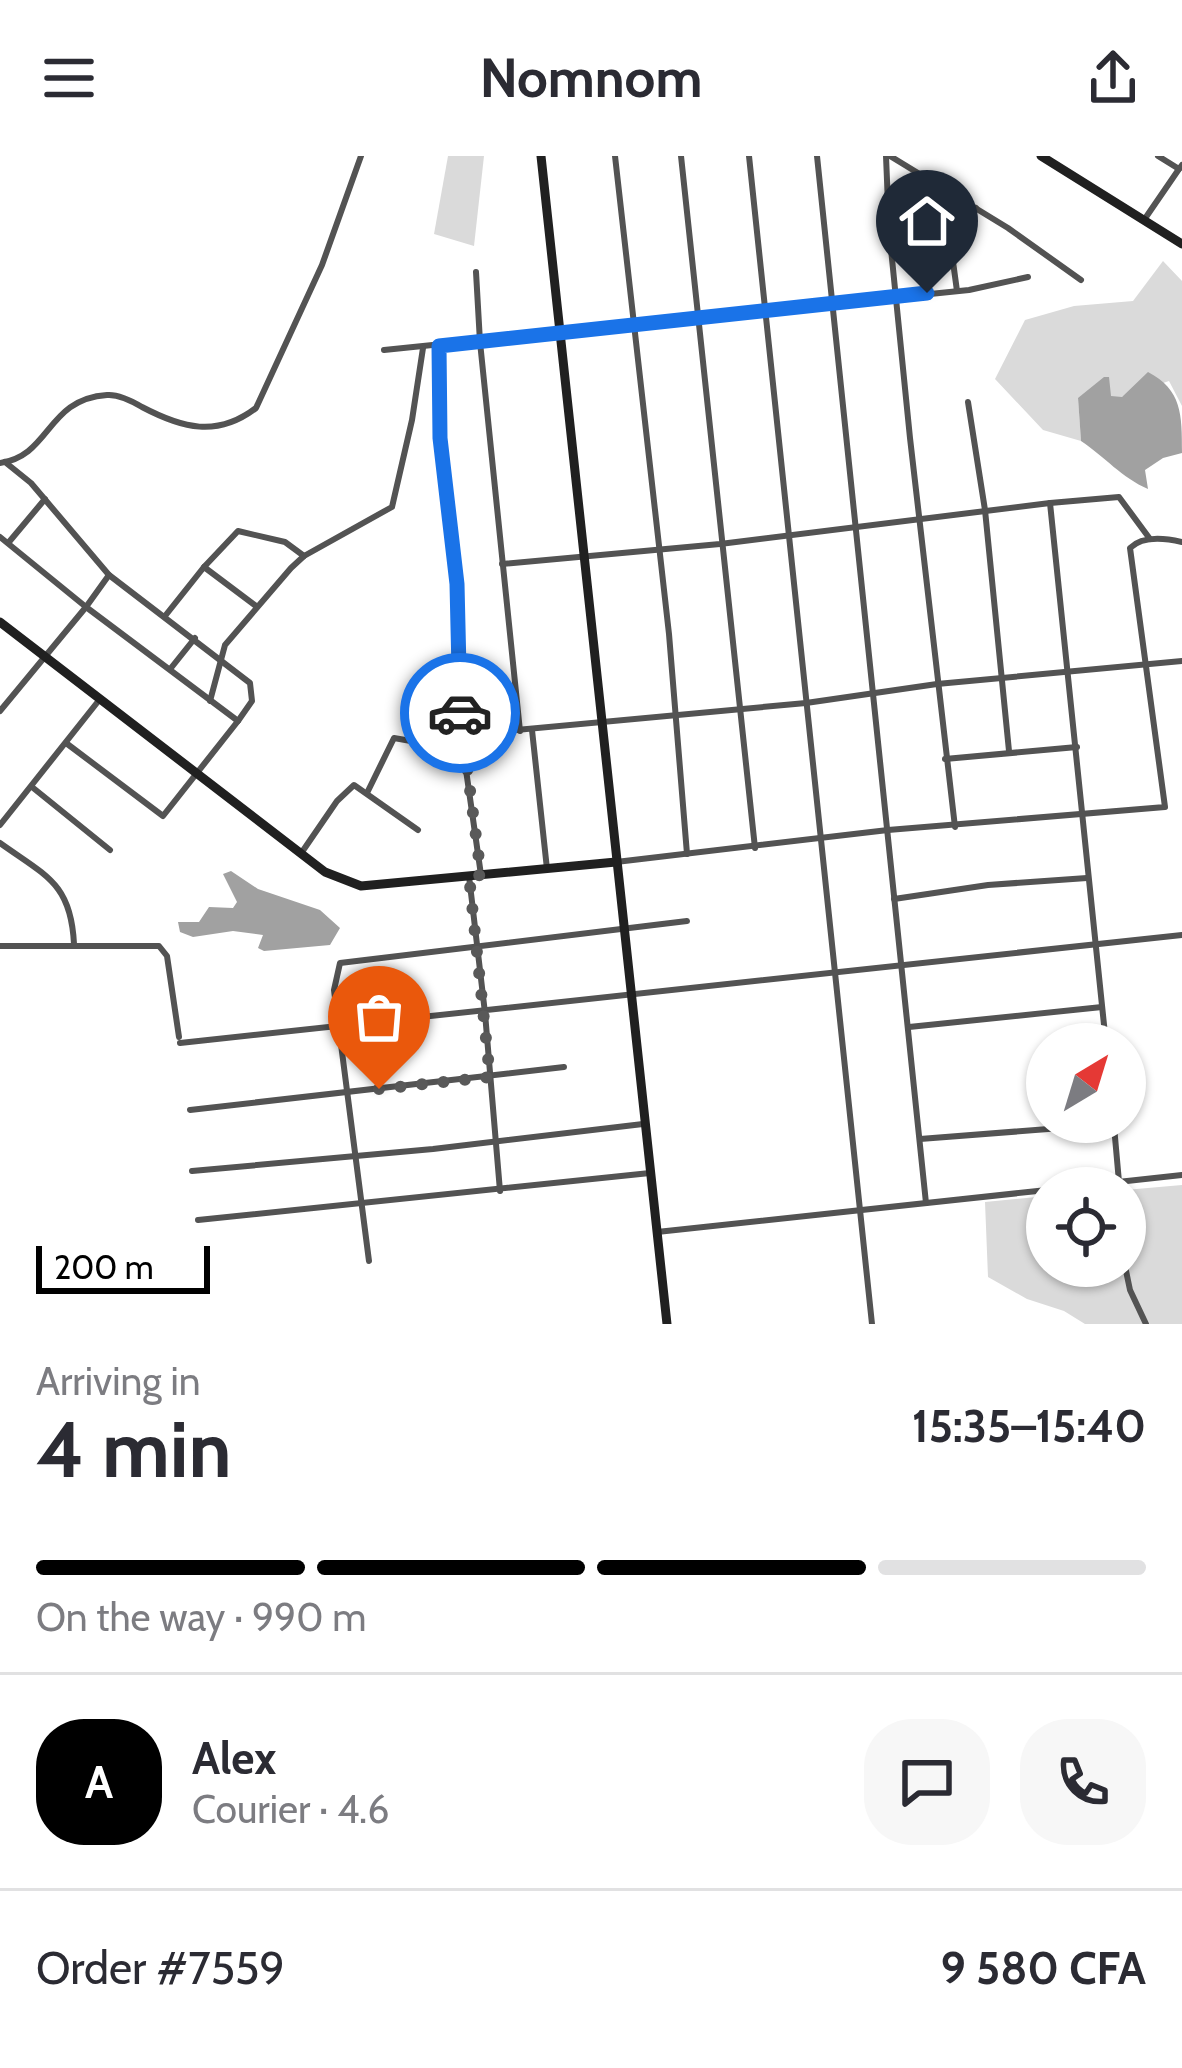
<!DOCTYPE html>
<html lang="en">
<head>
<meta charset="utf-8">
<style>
	body { margin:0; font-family:Cabin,sans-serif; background:#f7f7f7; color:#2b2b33; height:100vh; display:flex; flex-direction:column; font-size:45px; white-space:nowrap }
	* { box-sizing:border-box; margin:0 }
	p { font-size:39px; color:#7c7c81 }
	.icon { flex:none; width:66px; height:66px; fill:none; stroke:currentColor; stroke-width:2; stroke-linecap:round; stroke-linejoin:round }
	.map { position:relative; height:1168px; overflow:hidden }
	.side { display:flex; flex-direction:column; background:#fff; flex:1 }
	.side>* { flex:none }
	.needle { width:78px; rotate:38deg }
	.controls { position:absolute; left:1026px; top:867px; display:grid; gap:24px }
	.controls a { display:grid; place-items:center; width:120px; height:120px; border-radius:50%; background:#fff; box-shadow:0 3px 9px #0004; font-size:60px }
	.scale { position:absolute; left:36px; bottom:30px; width:174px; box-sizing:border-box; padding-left:12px; border:6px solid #000; border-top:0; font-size:33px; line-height:42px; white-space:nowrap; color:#000; -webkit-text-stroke:9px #fff; paint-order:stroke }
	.pin { position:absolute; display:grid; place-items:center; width:102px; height:102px; color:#fff; margin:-123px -51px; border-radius:50% 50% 50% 0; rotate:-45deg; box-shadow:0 0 12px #0007 }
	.pin .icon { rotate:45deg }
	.courier { position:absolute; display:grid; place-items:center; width:120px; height:120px; margin:-60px; border:9px solid #1a73e8; border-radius:50%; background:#fff; color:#222; box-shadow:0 3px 15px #0007 }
	.overview em { font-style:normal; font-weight:800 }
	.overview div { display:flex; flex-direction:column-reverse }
	.overview { display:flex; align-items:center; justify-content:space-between; height:204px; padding:0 36px }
	h1 { font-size:78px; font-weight:800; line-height:90px }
	.bar { display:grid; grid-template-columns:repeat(4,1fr); gap:18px 12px; align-content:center; height:144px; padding:0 36px }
	.bar i { height:15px; border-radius:9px; background:#e1e1e2 }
	.bar .on { background:#000 }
	.bar p { grid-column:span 4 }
	.line { display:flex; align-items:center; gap:30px; padding:0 36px; border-top:3px solid #e1e1e2 }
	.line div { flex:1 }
	.round { display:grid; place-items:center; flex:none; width:126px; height:126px; border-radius:48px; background:#f7f7f7 }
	header { display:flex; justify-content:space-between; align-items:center; height:156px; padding:0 36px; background:#fff; font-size:54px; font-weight:800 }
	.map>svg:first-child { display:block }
</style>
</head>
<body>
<header><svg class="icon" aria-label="menu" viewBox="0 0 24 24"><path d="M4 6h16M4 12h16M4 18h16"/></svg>Nomnom<svg class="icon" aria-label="share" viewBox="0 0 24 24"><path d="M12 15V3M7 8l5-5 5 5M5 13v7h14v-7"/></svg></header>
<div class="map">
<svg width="1182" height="1168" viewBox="0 0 1182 1168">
	<rect width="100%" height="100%" fill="#fff"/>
	<!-- green -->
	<g fill="#dadada">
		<polygon points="448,0 484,0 474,90 434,78"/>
		<polygon points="1163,105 1182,125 1182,250 1169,225 1122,241 1078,242 1081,285 1043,274 995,223 1025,164 1074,150 1133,145"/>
		<polygon points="1182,1029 1182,1168 1085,1168 1064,1155 1027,1143 988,1121 985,1046 1047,1040 1047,1110 1125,1110 1125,1034"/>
	</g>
	<!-- water -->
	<g fill="#a1a1a1">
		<path d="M1148,216c34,18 34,42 34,81l-19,5 -18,12 3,19c-26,-11 -43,-32 -67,-48l-3,-43 26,-21h5l2,19 11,1z"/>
		<polygon points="231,715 258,733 320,754 340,772 330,789 264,795 258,792 263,779 233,775 193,781 180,776 178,766 199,766 209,751 233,752 237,746 223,718"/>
	</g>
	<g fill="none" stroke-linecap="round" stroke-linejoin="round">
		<!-- street -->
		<g stroke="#535353" stroke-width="6">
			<polyline points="615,0 669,478 687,698"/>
			<polyline points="681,0 755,692"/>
			<polyline points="749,0 872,1168"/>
			<polyline points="817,0 926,1047"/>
			<polyline points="886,0 889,73 910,282 955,671"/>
			<polyline points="890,0 1008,72 1081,124"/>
			<polyline points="1158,0 1179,13 1182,9"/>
			<polyline points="1144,64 1179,13"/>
			<polyline points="948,69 957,135"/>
			<path d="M889,73c30,-2 64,2 87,-21"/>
			<polyline points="476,116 480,186 520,575"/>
			<polyline points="439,191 441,282 457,427 461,579 481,719"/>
			<polyline points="384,194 969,134 1028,121"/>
			<polyline points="968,246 985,354 1009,595"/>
			<polyline points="5,306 31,327 109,419 250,527 252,545 238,565"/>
			<path d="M0,307c51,-7 46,-64 107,-68 12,-1 25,6 35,12 40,21 75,31 114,1l66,-143 39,-109"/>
			<polyline points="0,381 86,451 0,555"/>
			<polyline points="9,386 45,343"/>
			<polyline points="502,408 720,388 1050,347"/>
			<polyline points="204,411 238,375 285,386 304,400"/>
			<polyline points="165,460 204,411 256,450"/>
			<polyline points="171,512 195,482"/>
			<polyline points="210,545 225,489 291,412 304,400 392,351 412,264 423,192"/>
			<polyline points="532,574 547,713"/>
			<polyline points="66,587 163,660 238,565 86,451 109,419"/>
			<polyline points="945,603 1077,591"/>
			<polyline points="32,631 110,694"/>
			<polyline points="367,637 394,582 422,587 461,579 806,547 937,528 1182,505"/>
			<polyline points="0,669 100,543"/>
			<path d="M0,687c46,33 71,40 74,101"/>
			<polyline points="302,696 337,645 354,629 418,674"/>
			<path d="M616,706l272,-32 277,-23 -35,-259c13,-13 35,-10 52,-6"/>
			<polyline points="469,720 485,857 500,1035"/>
			<polyline points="894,743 988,729 1087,722"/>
			<polyline points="0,790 159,790 167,800 179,881"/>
			<polyline points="909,871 1102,851"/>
			<polyline points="180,887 1182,779"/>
			<polyline points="1106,888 1050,347 1119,341 1150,383"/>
			<polyline points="190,954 564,911"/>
			<polyline points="1114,970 1119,1026 1116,1032"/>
			<polyline points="920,983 1113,968"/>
			<polyline points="192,1015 433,993 643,968"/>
			<polyline points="1063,1032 1182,1019"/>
			<polyline points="198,1064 650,1017"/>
			<polyline points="657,1076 1047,1034"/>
			<polyline points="369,1105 334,834 340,807 687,765"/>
			<polyline points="1125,1110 1130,1134 1146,1168"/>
		</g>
		<!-- secondary -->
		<g stroke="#202020" stroke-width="9">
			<polyline points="541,0 667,1168"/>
			<polyline points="1041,0 1182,88"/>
			<polyline points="0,466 325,716 361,730 616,706"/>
		</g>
	</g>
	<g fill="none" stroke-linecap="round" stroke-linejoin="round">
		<!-- done -->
		<polyline stroke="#595959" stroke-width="12" stroke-dasharray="0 21.6" points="379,933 490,921 469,720 481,719 460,557"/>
		<!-- route -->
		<polyline stroke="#1a73e8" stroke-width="15" points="460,557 457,428 440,282 439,190 927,137"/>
	</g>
</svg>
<div class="controls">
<a><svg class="needle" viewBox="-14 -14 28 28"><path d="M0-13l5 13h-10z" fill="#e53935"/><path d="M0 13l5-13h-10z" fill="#7c7c81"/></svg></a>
<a><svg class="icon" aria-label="locate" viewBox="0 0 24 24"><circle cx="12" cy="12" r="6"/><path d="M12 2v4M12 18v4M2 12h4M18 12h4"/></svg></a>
</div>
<div class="scale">200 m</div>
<div class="pin" style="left:379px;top:933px;background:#ea580c"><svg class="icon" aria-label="bag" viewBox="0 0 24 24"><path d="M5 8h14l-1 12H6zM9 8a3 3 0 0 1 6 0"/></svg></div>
<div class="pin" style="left:927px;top:137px;background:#1f2937"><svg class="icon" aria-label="home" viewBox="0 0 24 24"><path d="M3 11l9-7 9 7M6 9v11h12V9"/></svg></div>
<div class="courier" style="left:460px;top:557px"><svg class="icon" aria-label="car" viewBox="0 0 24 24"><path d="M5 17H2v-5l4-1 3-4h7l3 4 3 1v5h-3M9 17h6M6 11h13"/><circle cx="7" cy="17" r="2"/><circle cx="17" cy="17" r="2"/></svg></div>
</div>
<section class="side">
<div class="overview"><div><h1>4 min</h1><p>Arriving in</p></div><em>15:35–15:40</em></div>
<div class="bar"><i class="on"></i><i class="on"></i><i class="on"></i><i></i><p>On the way · 990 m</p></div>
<div class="line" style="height:216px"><b class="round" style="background:#000;color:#fff">A</b><div><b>Alex</b><p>Courier · 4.6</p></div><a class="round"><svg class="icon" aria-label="chat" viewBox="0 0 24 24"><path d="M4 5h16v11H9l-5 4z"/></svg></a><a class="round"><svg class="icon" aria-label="phone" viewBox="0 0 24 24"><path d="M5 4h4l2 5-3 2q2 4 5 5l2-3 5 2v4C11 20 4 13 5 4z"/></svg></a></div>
<div class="line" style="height:156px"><div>Order #7559</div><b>9 580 CFA</b></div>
</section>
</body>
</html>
